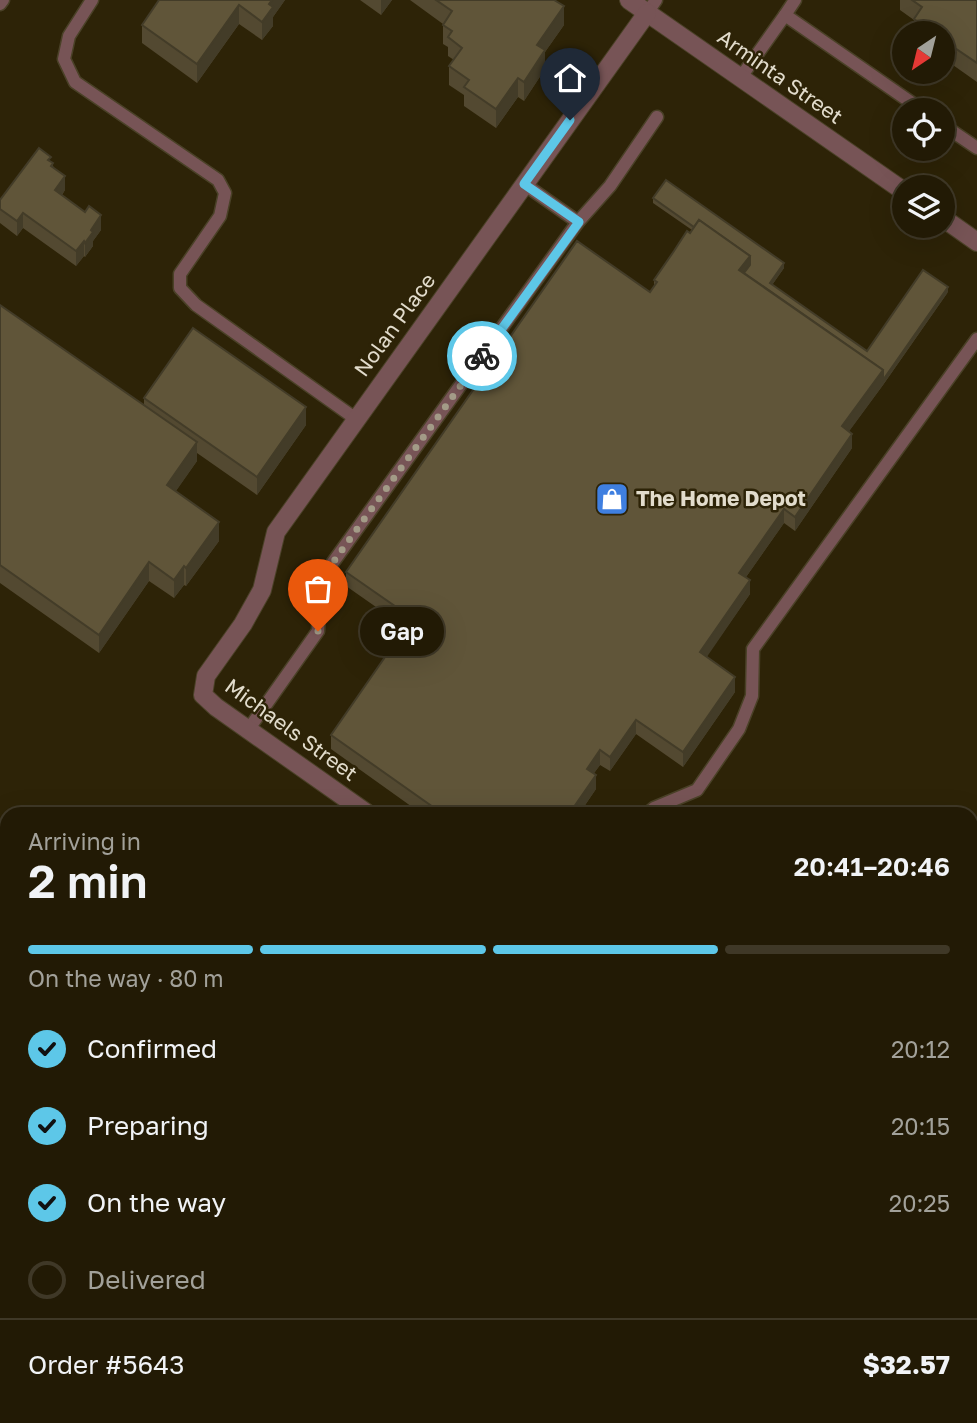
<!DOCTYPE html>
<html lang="en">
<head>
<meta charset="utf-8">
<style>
	body { margin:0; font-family:"Golos Text",sans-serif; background:#2e2713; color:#f1f3f6; height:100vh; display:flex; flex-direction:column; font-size:26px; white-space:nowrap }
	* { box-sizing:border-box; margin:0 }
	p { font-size:23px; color:#a2a19a }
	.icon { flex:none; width:38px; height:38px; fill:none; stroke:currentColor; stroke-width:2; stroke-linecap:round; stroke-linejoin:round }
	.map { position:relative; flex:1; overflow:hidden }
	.drawer { position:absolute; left:0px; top:807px; width:978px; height:618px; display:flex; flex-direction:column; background:#221a05; border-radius:21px 21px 0 0; box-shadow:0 7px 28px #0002,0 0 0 2px #3f3827 }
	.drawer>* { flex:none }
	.needle { width:46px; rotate:215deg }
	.buttons { position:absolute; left:892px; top:21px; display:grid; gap:14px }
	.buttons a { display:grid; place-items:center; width:63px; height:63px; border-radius:50%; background:#221a05; box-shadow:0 7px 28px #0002,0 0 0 2px #3f3827; font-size:35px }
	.pin { position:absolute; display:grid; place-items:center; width:60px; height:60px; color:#fff; margin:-72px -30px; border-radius:50% 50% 50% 0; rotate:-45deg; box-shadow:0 0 7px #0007 }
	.pin .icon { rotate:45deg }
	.courier { position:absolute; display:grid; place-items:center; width:70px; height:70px; margin:-35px; border:5px solid #5dc7e8; border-radius:50%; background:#fff; color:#222; box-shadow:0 2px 9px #0007 }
	.bubble { position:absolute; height:49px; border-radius:24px; background:#221a05; box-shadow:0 7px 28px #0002,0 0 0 2px #3f3827; font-size:23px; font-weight:600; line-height:49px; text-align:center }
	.overview em { font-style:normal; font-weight:600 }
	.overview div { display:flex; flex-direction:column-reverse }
	.overview { display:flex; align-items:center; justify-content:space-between; height:119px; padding:0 28px }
	h1 { font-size:46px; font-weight:600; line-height:52px }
	.bar { display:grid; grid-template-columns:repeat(4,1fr); gap:10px 7px; align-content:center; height:84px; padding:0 28px }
	.bar i { height:9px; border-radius:5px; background:#3f3827 }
	.bar .active { background:#5dc7e8 }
	.bar p { grid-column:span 4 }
	.line { display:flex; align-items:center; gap:18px; padding:0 28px; border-top:2px solid #3f3827 }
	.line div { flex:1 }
	ol { padding:0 28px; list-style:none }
	li { display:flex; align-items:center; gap:21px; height:77px }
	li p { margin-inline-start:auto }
	li .icon { padding:7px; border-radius:50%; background:#5dc7e8; color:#111; stroke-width:4 }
	li:last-child { color:#a2a19a }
	li i { width:38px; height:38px; border:4px solid #3f3827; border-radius:50% }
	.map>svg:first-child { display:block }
</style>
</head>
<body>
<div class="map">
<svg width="977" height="1423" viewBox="0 0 977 1423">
	<rect width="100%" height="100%" fill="#2d2307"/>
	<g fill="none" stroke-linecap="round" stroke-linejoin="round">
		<defs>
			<g id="service">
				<polyline points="92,0 69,36 64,59 75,82 218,180 225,193 220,216 180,274 180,288 196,305 356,419"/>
				<polyline points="0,4 3,0"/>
				<polyline points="647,13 656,0"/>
				<polyline points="785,15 795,0"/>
				<polyline points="741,77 785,15 922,110"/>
				<polyline points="943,125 977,148"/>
				<polyline points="524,184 578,222"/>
				<polyline points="248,730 318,631 321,579 578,222 610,186 657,117"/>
				<polyline points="647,814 654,808 697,790 739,729 752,696 753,649 977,339"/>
				<polyline points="977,1008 976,1013 977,1038"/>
				<polyline points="0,1306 7,1311"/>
				<polyline points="159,1418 167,1423"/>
				<polyline points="754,1418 777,1423"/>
			</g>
			<g id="minor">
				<polyline points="629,0 905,192"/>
				<polyline points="943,218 977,242"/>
				<polyline points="368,814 216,707 203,695 206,676 243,624 262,590 276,532 647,13"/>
				<polyline points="971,1053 977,1052"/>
			</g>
		</defs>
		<!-- service casing -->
		<use href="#service" stroke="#4a4127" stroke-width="15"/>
		<!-- minor casing -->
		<use href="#minor" stroke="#4a4127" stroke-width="20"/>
		<!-- service -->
		<use href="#service" stroke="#775456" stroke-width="12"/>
		<!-- minor -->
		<use href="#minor" stroke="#775456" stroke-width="18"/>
	</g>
	<!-- wall -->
	<g fill="#534931">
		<polygon points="159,0 285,0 273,17 273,26 262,40 239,24 197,83 142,43 142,25"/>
		<polygon points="360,0 392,0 381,15"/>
		<polygon points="410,0 554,0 564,25 545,52 545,69 524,101 518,97 496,128 464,106 464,95 449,85 449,66 454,60 448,56 448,47 443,44 443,24"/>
		<polygon points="900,0 977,0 977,82 943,58 943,33 914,33 914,20 900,10"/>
		<polygon points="51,162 65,190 62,195 101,230 93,241 93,246 85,257 84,256 76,266 23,228 17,236 0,223 0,200"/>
		<polygon points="653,198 784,268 772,285 867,351 948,292 883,385 849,431 852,448 795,531 784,523 746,577 750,594 706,657 735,692 683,767 636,734 610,771 600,765 594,773 596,789 579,814 422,814 331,749 331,735 406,628 346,586 346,572 650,292 654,287 654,280 692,230 653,203"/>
		<polygon points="0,305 144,406 144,398 306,425 257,495 197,453 197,461 175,492 219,541 186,586 184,585 174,598 149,581 99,653 0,583"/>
		<polygon points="0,1023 5,1026 7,1023 7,1266 0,1261"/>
	</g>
	<!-- shaded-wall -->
	<g fill="#433c28">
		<polygon points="272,0 285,0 273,17 273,26 262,40 262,22 269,4"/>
		<polygon points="381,0 392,0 381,15"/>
		<polygon points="239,5 239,24 197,83 197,64"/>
		<polygon points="564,6 564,25 545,52 545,69 524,101 524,82 537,45"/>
		<polygon points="518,78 518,97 496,128 496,109"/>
		<polygon points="65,176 65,190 55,205 55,190"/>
		<polygon points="23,213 23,228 17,236 17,221"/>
		<polygon points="101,215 101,230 93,241 93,246 85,257 85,243 91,230"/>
		<polygon points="84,241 84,256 76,266 76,251"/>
		<polygon points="750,256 750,270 742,281 739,270"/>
		<polygon points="784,263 784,268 770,288 770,283"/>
		<polygon points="948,287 948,292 883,385 842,441 842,426 883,370"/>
		<polygon points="306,407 306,425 257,495 257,477"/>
		<polygon points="852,434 852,448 795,531 795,517"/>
		<polygon points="197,442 197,461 167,504 167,485"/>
		<polygon points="784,509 784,523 739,587 739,573"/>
		<polygon points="219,522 219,541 186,586 186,568"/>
		<polygon points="149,562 149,581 99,653 99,635"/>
		<polygon points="184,566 184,585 174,598 174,580"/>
		<polygon points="750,580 750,594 700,667 700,652"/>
		<polygon points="735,677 735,692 683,767 683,752"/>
		<polygon points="636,720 636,734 610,771 610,757"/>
		<polygon points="600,750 600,765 587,783 587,769"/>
		<polygon points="596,775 596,789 579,814 569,814"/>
	</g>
	<!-- building -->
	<g fill="#605539" stroke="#433c28" stroke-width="2">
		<polygon points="159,0 272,0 269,4 273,7 262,22 239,5 197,64 142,25"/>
		<polygon points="436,0 554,0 564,6 537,45 545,50 524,82 518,78 496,109 464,87 469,80 449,66 462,48 448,37 452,31 443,25 452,11"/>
		<polygon points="912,0 977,0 977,63 943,40 943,33 934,33 914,19 922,7"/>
		<polygon points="39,148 51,157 48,160 53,163 51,166 65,176 55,190 85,212 89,206 101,215 91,230 93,232 85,243 84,241 76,251 23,213 17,221 0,209 0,200"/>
		<polygon points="666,180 784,263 770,283 867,351 923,270 948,287 883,380 883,370 744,273 750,265 750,256 699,220 694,227 653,198"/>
		<polygon points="699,220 750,256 739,270 883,370 842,426 852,434 795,517 784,509 739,573 750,580 700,652 735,677 683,752 636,720 610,757 600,750 587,769 596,775 569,814 443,814 331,735 412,618 346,572 577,241 650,292 657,282 654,280 674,251 687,231 690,233"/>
		<polygon points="0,305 197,442 167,485 219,522 186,568 184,566 174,580 149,562 99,635 0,565"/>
		<polygon points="193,328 306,407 257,477 144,398"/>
		<polygon points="0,1023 5,1026 7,1023 7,1247 0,1242 5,1234 0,1231"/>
		<polygon points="0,1418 7,1423 0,1423"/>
		<polygon points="62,1418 74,1418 75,1419 72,1423 62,1423 59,1421"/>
		<polygon points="347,1418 707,1418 715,1423 343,1423"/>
	</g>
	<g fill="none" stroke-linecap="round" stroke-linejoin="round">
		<!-- done -->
		<polyline stroke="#a39b87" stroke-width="7" stroke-dasharray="0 12.6" points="318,631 321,579 482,356"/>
		<!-- route -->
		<polyline stroke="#5dc7e8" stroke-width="9" points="482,356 579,222 524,184 570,120"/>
	</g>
	<!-- icons -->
	<defs>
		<symbol id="shop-square" viewBox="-11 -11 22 22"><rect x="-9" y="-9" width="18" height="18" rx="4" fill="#3f7fe0" stroke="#2d2307"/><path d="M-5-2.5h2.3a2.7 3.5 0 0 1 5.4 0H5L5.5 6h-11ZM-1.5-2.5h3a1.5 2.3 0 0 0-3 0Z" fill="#fff"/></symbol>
	</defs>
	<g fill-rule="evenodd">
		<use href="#shop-square" x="593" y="480" width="38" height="38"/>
	</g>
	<g text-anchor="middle" stroke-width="5" stroke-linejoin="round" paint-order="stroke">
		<!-- street labels -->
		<g font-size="21" fill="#e2dccc" stroke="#2d2307">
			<text transform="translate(780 77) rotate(35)" y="7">Arminta Street</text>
			<text transform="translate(395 325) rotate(-54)" y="7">Nolan Place</text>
			<text transform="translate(291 730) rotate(36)" y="7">Michaels Street</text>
		</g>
		<!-- poi labels -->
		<g font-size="21" font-weight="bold" fill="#e2dccc" stroke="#2d2307" text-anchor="start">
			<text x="636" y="506">The Home Depot</text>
		</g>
	</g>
</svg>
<div class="buttons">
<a><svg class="needle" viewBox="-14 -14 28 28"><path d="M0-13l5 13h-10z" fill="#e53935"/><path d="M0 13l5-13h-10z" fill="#a2a19a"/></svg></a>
<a><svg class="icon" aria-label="locate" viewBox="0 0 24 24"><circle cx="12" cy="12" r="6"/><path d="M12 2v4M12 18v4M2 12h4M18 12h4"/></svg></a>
<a><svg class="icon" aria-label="layers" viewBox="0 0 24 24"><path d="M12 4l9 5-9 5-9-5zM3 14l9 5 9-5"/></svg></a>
</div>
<div class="pin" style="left:318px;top:631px;background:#ea580c"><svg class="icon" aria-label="bag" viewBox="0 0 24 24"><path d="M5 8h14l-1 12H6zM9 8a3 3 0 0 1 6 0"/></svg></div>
<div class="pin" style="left:570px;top:120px;background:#1f2937"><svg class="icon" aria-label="home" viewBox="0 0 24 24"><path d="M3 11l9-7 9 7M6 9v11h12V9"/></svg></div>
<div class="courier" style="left:482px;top:356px"><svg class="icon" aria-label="bike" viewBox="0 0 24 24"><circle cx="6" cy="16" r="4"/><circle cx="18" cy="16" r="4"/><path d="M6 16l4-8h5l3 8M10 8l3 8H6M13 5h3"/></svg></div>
<div class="bubble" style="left:360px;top:607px;width:84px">Gap</div>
<section class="drawer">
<div class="overview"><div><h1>2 min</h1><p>Arriving in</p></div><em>20:41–20:46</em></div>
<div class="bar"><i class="active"></i><i class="active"></i><i class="active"></i><i></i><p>On the way · 80 m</p></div>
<ol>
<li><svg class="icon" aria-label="check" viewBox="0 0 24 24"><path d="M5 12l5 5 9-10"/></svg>Confirmed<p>20:12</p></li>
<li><svg class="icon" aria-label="check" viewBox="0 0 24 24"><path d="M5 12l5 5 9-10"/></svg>Preparing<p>20:15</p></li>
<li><svg class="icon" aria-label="check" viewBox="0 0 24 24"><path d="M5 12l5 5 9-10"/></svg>On the way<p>20:25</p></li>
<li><i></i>Delivered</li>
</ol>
<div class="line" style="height:91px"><div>Order #5643</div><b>$32.57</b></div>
</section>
</div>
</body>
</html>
